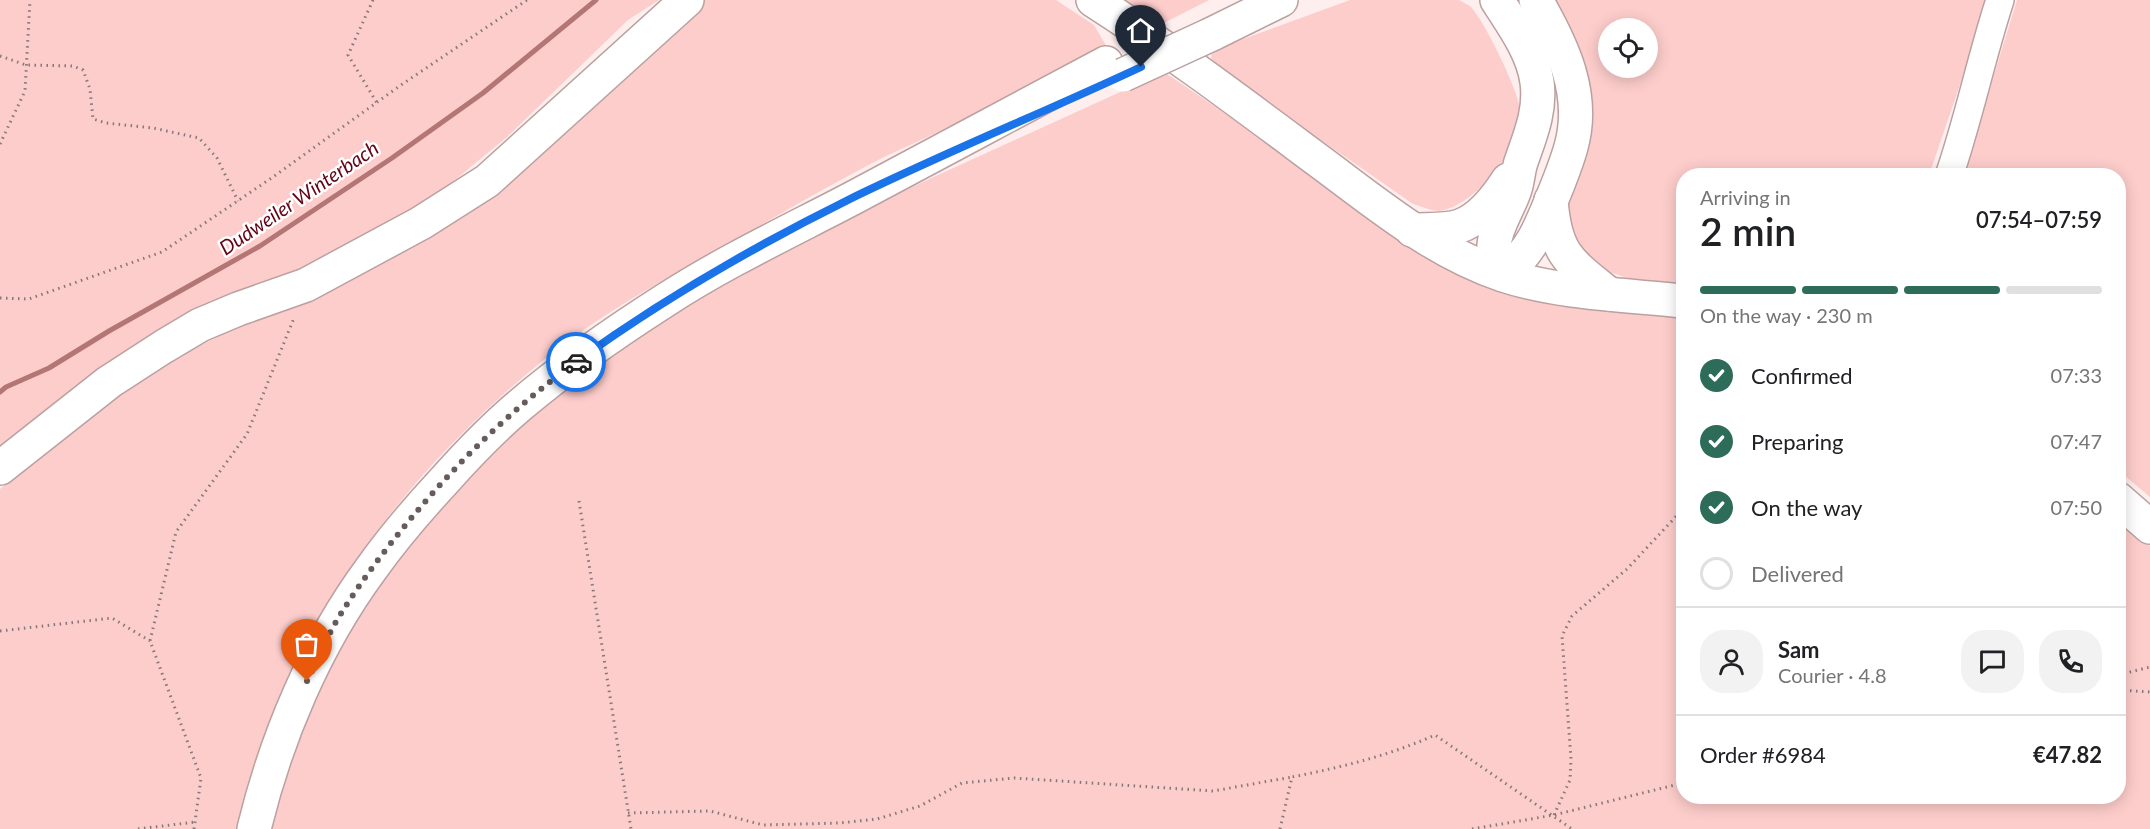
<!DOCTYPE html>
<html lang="en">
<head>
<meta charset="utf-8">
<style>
	body { margin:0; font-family:Lato,sans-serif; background:#f2f2f2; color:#202124; height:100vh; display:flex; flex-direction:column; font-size:22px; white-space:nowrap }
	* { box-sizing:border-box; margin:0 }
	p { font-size:20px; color:#757577 }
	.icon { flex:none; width:33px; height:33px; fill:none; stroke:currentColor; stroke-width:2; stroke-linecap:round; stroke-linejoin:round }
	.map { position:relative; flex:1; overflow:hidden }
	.panel { position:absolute; left:1676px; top:168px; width:450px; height:636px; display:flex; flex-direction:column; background:#fff; border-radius:24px; box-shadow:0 3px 15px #0003 }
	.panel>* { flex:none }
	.controls { position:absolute; left:1598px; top:18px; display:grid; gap:12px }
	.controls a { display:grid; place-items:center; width:60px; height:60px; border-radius:50%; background:#fff; box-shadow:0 3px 15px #0003; font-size:30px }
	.pin { position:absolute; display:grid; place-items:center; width:51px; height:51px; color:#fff; margin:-62px -26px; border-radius:50% 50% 50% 0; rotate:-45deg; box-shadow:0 0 6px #0007 }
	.pin .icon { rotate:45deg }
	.courier { position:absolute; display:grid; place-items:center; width:60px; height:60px; margin:-30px; border:4px solid #1a73e8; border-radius:50%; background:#fff; color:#222; box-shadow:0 2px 8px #0007 }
	.overview em { font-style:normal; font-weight:600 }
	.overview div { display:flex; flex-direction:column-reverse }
	.overview { display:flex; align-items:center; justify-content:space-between; height:102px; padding:0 24px }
	h1 { font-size:39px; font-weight:600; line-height:45px }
	.bar { display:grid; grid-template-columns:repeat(4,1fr); gap:9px 6px; align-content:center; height:72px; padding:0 24px }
	.bar i { height:8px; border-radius:4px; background:#e0e0e0 }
	.bar .active { background:#2d6c58 }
	.bar p { grid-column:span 4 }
	.line { display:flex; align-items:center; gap:15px; padding:0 24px; border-top:2px solid #e0e0e0 }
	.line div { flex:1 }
	.round { display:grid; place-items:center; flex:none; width:63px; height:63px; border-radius:24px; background:#f2f2f2 }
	ol { padding:0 24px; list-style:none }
	li { display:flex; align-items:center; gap:18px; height:66px }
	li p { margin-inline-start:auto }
	li .icon { padding:6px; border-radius:50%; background:#2d6c58; color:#fff; stroke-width:4 }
	li:last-child { color:#757577 }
	li i { width:33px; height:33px; border:3px solid #e0e0e0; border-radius:50% }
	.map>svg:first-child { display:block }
</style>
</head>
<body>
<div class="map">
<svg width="2150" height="829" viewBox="0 0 2150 829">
	<rect width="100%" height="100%" fill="#feeeee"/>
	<!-- green -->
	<g fill="#fdcdcb" fill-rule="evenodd">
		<polygon points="0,0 659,0 628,20 507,137 450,184 381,229 337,254 199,309 0,452"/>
		<path d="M699,0h357l38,25 14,24c-57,27 -114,55 -170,83 -30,14 -60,27 -88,43 -43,23 -85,48 -128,72 -60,34 -122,67 -176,111 -150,121 -266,280 -308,471h-238v-340l123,-103 117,-61 72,-25 54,-29 87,-55z"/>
		<polygon points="1118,0 1209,0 1158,26"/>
		<path d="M1350,0h109c4,2 8,4 12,7 14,15 50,88 50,108 -1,35 -46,91 -82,96 -8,0 -18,-5 -26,-7l-201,-140 -1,-13z"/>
		<path d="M1551,0h438l-60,175 -246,1v111l-38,-2 -29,-11 -24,-6 -30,-54 11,-43zM1608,28h39v40h-39z"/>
		<polygon points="2017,0 2150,0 2150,497 2118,470 2118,176 1963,176"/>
		<polygon points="1164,72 1379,218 1415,247 1683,309 1683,796 2118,796 2118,518 2150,546 2150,829 271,829 280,790 310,711 323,679 348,633 383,578 480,460 577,378 684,303 860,206 914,186"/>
	</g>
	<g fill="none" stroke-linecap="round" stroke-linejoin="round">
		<!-- stream -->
		<polyline stroke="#b37675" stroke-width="5" points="0,392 6,387 49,368 109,331 260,246 392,158 483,93 596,0"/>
		<defs>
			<path id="minor" d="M1949,176c20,-58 32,-118 51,-176"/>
			<g id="major">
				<path d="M1093,0c78,50 152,106 226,161 58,43 115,91 184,114 54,18 123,20 180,26"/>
				<path d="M1497,0c16,25 36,52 40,82 4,29 -7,54 -16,80 -3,9 -3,18 -6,27 -6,19 -19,36 -21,56 -1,11 5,21 10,30"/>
				<polyline points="1212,34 1281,0"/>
				<path d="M1551,200c4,54 18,62 58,94"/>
				<path d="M1412,230c15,-1 33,1 48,-4 20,-7 37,-29 48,-46"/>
				<path d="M1504,275c28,-26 34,-42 48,-76 7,-17 14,-34 19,-52 15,-53 -9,-102 -35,-147"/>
				<polyline points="0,468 109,382 163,347 200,325 238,309 306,285 421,223 487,181 687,0"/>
				<polyline points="2118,499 2150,527"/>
				<path d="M254,829c22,-91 61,-184 117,-260 22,-31 47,-60 72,-87 24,-27 49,-53 76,-76 46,-39 95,-73 145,-105 60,-39 126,-70 189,-103 84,-45 169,-90 253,-135"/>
			</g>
		</defs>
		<!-- minor casing -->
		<use href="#minor" stroke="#baa1a0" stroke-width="30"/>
		<!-- major casing -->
		<use href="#major" stroke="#baa1a0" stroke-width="36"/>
		<!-- path -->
		<g stroke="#847878" stroke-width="3" stroke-dasharray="1.5 4.5" stroke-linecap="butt">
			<polyline points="373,0 348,55 377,103"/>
			<polyline points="0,56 26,65 73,66 83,70 90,89 93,119 106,123 153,128 199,138 217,158 238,201"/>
			<polyline points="0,144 25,91 30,0"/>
			<polyline points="0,298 29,299 162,252 273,177 401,85 527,0"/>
			<polyline points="579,501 631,829"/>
			<polyline points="0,631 112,618 150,641"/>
			<polyline points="2118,675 2150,667"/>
			<polyline points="2118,690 2150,692"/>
			<polyline points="628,813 710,811 763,825 840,823 877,819 920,806 962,783 1014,778 1213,791 1292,777"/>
			<polyline points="1554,815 1570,780 1571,759 1562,636 1572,616 1627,569 1683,509"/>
			<polyline points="138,829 195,822"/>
			<polyline points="194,829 201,778 150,641 176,532 247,434 294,318"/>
			<path d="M1280,829l12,-52c50,-10 96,-21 143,-42l137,94"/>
			<polyline points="1472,829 1554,815 1683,783"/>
		</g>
		<!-- minor -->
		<use href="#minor" stroke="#fff" stroke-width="27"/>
		<!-- major -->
		<use href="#major" stroke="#fff" stroke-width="33"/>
		<defs>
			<polyline id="major-bridge" points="1123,75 1212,34"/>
		</defs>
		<!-- major-bridge casing -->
		<use href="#major-bridge" stroke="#baa1a0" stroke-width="36" stroke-linecap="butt"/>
		<!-- major-bridge -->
		<use href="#major-bridge" stroke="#fff" stroke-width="33"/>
	</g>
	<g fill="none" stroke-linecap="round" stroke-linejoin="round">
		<!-- done -->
		<path stroke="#675c5c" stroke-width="6" stroke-dasharray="0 10.8" d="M307,681c9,-18 17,-36 26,-54 19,-33 42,-64 66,-94 54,-67 108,-120 177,-171"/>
		<!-- route -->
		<path stroke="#1a73e8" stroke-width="8" d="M576,362c87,-63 179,-116 274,-163 96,-47 195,-87 291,-132"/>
	</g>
	<g text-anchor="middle" stroke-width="5" stroke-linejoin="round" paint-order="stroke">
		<!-- water labels -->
		<g font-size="20" font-style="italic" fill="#630416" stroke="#fff">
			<text transform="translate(299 198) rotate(-34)" y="7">Dudweiler Winterbach</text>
		</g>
	</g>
</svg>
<div class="controls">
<a><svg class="icon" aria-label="locate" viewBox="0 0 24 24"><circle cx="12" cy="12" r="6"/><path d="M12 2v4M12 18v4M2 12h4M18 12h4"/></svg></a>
</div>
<div class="pin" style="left:307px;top:681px;background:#ea580c"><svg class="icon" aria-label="bag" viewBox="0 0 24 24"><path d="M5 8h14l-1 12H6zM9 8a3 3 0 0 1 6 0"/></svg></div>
<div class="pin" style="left:1141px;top:67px;background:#1f2937"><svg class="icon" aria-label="home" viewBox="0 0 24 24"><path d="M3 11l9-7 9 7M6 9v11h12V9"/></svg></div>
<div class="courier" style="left:576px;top:362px"><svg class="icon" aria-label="car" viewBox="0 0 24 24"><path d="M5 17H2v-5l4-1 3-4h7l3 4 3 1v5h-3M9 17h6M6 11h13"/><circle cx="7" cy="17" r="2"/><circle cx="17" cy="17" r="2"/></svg></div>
<section class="panel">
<div class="overview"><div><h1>2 min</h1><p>Arriving in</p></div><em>07:54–07:59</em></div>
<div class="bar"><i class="active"></i><i class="active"></i><i class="active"></i><i></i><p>On the way · 230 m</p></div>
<ol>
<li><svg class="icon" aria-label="check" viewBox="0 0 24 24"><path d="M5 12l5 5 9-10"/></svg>Confirmed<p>07:33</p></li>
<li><svg class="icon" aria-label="check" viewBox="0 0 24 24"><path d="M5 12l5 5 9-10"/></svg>Preparing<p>07:47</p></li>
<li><svg class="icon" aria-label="check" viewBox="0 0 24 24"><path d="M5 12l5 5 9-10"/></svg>On the way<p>07:50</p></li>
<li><i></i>Delivered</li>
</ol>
<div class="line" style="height:108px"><a class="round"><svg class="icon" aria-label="person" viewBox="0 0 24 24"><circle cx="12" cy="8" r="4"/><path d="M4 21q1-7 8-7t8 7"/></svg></a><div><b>Sam</b><p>Courier · 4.8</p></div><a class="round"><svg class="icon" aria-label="chat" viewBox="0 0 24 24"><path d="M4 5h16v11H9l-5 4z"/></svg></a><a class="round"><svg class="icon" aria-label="phone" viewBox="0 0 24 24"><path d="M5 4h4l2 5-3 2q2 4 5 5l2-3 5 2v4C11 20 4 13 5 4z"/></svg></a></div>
<div class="line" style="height:78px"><div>Order #6984</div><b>€47.82</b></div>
</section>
</div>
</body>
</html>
